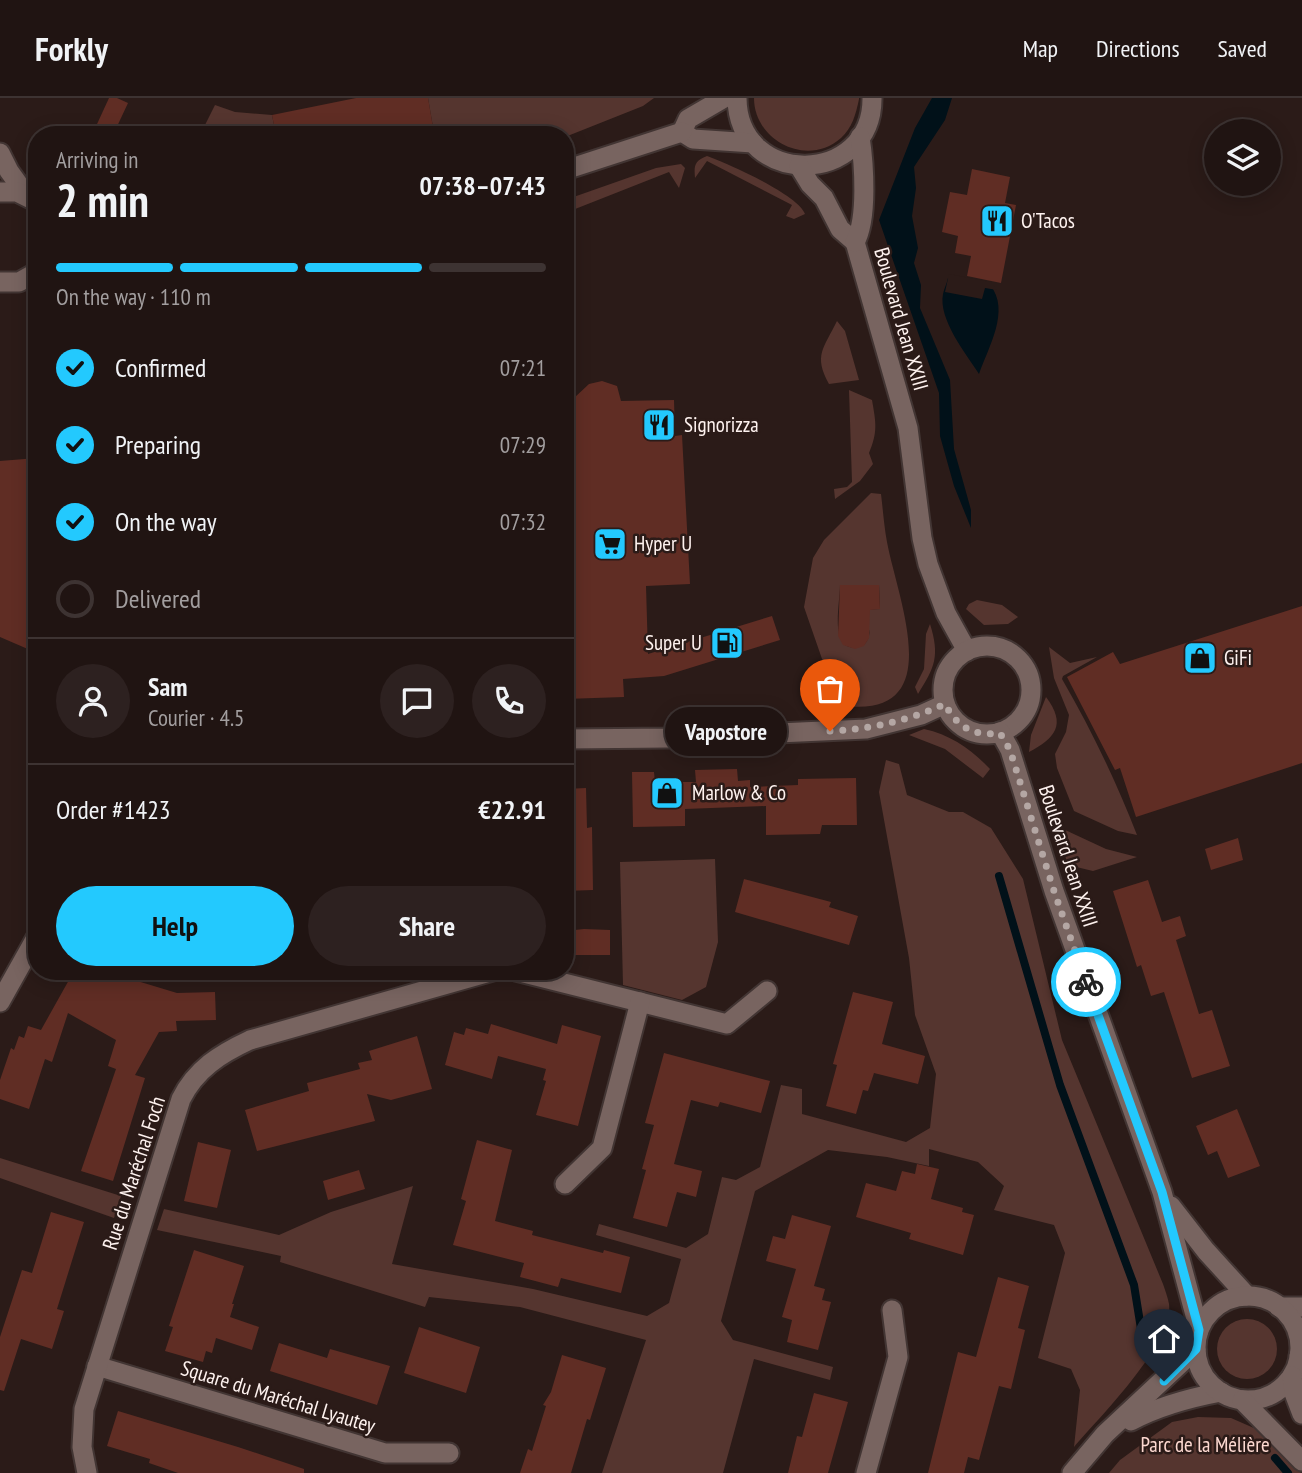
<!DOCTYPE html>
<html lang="en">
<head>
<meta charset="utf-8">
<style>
	body { margin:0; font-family:"PT Sans Narrow",sans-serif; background:#2d2120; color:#f1f3f6; height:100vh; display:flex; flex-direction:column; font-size:26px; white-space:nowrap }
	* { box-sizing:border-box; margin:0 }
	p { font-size:23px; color:#a29e9f }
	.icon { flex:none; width:38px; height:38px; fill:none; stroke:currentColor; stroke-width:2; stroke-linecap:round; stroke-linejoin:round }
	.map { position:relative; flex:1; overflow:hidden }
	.panel { position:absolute; left:28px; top:28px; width:546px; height:854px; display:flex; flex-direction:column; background:#201412; border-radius:28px; box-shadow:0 4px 18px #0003,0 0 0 2px #3d3332 }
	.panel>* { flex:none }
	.controls { position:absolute; left:1204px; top:21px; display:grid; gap:14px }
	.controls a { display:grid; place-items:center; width:77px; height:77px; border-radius:50%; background:#201412; box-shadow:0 4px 18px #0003,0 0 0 2px #3d3332; font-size:35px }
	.pin { position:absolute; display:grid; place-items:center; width:60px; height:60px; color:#fff; margin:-72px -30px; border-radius:50% 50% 50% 0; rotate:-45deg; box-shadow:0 0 7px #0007 }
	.pin .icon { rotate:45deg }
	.courier { position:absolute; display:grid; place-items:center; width:70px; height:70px; margin:-35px; border:5px solid #23c9fe; border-radius:50%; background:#fff; color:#222; box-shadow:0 2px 9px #0007 }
	.bubble { position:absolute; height:49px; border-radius:24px; background:#201412; box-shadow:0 4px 18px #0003,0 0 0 2px #3d3332; font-size:23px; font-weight:700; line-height:49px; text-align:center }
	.head em { font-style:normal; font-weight:700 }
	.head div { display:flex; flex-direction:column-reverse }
	.head { display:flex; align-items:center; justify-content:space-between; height:119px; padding:0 28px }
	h1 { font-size:46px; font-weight:700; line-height:52px }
	.bar { display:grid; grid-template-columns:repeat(4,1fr); gap:10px 7px; align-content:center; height:84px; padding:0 28px }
	.bar i { height:9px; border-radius:5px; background:#3d3332 }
	.bar .active { background:#23c9fe }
	.bar p { grid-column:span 4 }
	.line { display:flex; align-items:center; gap:18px; padding:0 28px; border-top:2px solid #3d3332 }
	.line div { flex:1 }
	.round { display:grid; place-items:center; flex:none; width:74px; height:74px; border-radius:37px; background:#2d2120 }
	ol { padding:0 28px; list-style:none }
	li { display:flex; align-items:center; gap:21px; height:77px }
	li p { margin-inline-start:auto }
	li .icon { padding:7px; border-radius:50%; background:#23c9fe; color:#111; stroke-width:4 }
	li:last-child { color:#a29e9f }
	li i { width:38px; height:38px; border:4px solid #3d3332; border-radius:50% }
	.action { display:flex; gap:14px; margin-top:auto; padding:14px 28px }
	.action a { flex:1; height:80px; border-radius:42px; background:#23c9fe; color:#111; font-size:28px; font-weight:700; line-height:80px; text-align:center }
	.action a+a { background:#2d2120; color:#f1f3f6 }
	header { display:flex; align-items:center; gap:42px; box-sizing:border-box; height:98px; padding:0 35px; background:#201412; border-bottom:2px solid #3d3332 }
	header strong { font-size:33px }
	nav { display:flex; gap:38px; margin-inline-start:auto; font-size:24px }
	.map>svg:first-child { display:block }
</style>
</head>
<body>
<header>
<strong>Forkly</strong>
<nav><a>Map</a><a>Directions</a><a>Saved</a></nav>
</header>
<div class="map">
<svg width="1302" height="1375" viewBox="0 0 1302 1375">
	<rect width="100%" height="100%" fill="#2b1b18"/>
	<!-- green -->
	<g fill="#55352f" fill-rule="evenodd">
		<polygon points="428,0 654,0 643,8 565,39 565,37 398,37 433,29"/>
		<path d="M754,0h105v1c-3,15 -7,29 -18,39 -34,30 -87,3 -87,-40z"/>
		<polygon points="215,7 235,14 272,17 276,37 200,37"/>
		<path d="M707,58c20,7 92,39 98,58l-11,5 -8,-3 6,-11 -85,-44 -12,17c-1,-12 -1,-17 12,-22z"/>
		<polygon points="681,66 685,70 679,90 669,74 565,115 565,102 656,70"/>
		<path d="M837,223l8,10 14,49 -30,4c-16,-29 -5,-36 8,-63z"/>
		<path d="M849,292l23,10c4,23 6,32 -3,53l4,11 -13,17 -25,18 -1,-10 13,-2 5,-5z"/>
		<path d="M871,395l10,1c2,16 3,32 6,48 11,59 64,181 -49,163l-34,-98 9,-49 11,-18zM840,487h39l1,24 -21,1c8,13 16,22 5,35 -37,14 -24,-38 -24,-60z"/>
		<polygon points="977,502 1002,507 1018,519 1008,526 984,527 966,511 969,506"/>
		<path d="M930,526c10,32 5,43 -12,70l-3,-7 9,-18 2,-35z"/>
		<path d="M1049,549l21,16 27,-6 -34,19 -1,3c29,50 54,102 75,156l-19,-4 -44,-20 -17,-43 -2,-14 11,-22 3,-17 -15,-37z"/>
		<path d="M1046,599c21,28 9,41 -17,55l2,-17z"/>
		<path d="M924,631c27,6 47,20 66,40l-7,9 -38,-29 -36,-14z"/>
		<path d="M886,662l13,4 8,31 42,17h14l28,16 32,51 39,161 101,244c2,6 5,14 6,20 5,39 -70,114 -95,143l6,-57 -9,-21 -33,-11 27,-105 -11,-28 -60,-15 10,-24 -26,-24 -49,-13v17l-42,-9 -59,-7 -73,41 -34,130 12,19 100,27 -3,13 -76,-21 -31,114h-121l44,-133 -126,-33 -91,-10 -4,10 -145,-45 1,-6 -124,-26 7,-21 115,26 52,-23 82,-26 -21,78 141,25 114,27 22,-13 12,-44 -85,-24 3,-11 87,24 22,-14 14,-57 14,3 24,-13 21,-82 21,4v25l104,28 24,-14 6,-54 -21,-59 -6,-57 -30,-166z"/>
		<polygon points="1063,731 1106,751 1137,759 1093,773 1068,767 1057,732"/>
		<polygon points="715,761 718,844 706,889 682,902 623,887 620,764"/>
		<polygon points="0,1060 121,1098 114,1120 0,1080"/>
		<circle cx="1247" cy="1251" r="30"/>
		<polygon points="1198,1319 1231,1320 1263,1334 1301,1375 1109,1375 1120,1362 1172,1324"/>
	</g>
	<!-- water -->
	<g fill="#011119">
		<polygon points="932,0 952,0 945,22 914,69 916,90 912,118 918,150 914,165 921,187 920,210 950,282 954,351 971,412 971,430 954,388 940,338 939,295 879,122 915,30"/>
		<path d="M948,180l42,7c21,25 -2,63 -11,89 -13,-20 -41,-55 -36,-80 1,-5 4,-11 5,-16z"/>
	</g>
	<!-- pier -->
	<polygon fill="#2b1b18" points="949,176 991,184 997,192 985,190 982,201 945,194"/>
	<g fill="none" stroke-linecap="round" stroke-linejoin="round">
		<!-- stream -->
		<g stroke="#011119" stroke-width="8">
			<polyline points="999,778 1060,987 1134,1187 1143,1243"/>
			<polyline points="1275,1360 1288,1375"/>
		</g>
	</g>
	<!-- building -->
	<g fill="#602d24">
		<polygon points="109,0 117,0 128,5 113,37 92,37"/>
		<polygon points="356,0 428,0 433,29 398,37 276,37 272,17"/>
		<polygon points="972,71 1010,79 1005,105 1016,107 1001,185 967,178 971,158 955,155 958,138 942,134 950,94 967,97"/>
		<polygon points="602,283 617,288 621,303 674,302 675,338 682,337 690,486 646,488 648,556 772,518 780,542 664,578 623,581 624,599 565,601 565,302 574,300 589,286"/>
		<polygon points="37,360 37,555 0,539 0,363"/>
		<polygon points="840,487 879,487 880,511 870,512 869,540 864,548 855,551 843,547 838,538"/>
		<polygon points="1302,508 1302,665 1136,719 1120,670 1115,672 1067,579 1113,554 1120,566"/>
		<polygon points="737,671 738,683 750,682 750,689 798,687 798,681 856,680 857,727 822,727 820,736 766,737 766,708 685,711 685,728 633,729 632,674 654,674 655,684 696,684 695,672"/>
		<polygon points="586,690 587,730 592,729 593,792 565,793 565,691"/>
		<polygon points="1238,740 1243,762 1211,772 1205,751"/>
		<polygon points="744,781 831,804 829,809 858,818 849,847 735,814"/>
		<polygon points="1148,782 1162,824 1180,818 1186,838 1176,842 1199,916 1212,912 1230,968 1192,980 1164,894 1151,898 1141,867 1137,869 1113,793"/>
		<polygon points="584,831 610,832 610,857 565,857 565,833"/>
		<polygon points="74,873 127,873 124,879 177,895 215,894 216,922 176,923 177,933 159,934 135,977 145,980 113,1083 81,1073 116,971 108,968 116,942 68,915 52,964 45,961 29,1011 0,1001 0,982 11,950 14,952 19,938 24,940 28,928 41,932"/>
		<polygon points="853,894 893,904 882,946 925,958 918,986 874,975 868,993 863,992 856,1016 826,1008 837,967 833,966"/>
		<polygon points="491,926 557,946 562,927 601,938 578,1028 536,1017 546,983 543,982 546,971 498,958 492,981 445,967 454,934 464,937 466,930 488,936"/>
		<polygon points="417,938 432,991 391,1002 367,996 375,1023 257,1053 245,1012 309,993 307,985 360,971 358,965 372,962 369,953"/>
		<polygon points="664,955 770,983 761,1015 720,1004 718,1009 691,1002 674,1066 702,1073 696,1099 677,1094 667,1129 633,1120 646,1072 642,1071 654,1027 645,1025"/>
		<polygon points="1237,1011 1260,1068 1228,1080 1217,1053 1208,1057 1196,1028"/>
		<polygon points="477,1042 512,1052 495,1123 533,1133 532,1137 603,1155 604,1152 630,1159 621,1195 561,1180 558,1189 520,1179 524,1165 453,1147 466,1103 461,1101"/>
		<polygon points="198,1044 231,1052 217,1110 184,1103"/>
		<polygon points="917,1066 939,1071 931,1101 963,1110 962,1114 974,1117 963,1157 909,1141 911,1135 856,1119 866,1085 896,1093 902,1073 915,1076"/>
		<polygon points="359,1072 365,1091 328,1102 323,1083"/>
		<polygon points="51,1114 84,1124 57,1211 64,1213 52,1251 21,1241 4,1293 0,1292 0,1239 22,1172 32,1175"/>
		<polygon points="792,1117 831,1128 814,1188 825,1191 822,1202 831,1204 818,1252 787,1244 792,1222 782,1219 796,1171 766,1163 773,1138 785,1141"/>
		<polygon points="194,1152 244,1168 232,1206 234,1206 230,1219 259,1229 252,1252 216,1240 212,1255 206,1253 203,1264 165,1253 173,1229 169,1228"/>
		<polygon points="998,1179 1029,1188 1018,1230 1025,1232 1011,1291 999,1288 979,1362 968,1359 964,1375 928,1375 958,1254 976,1259"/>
		<polygon points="419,1229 480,1249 466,1295 404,1275"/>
		<polygon points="279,1245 327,1260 330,1251 390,1268 377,1307 270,1273"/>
		<polygon points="562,1257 606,1270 590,1322 587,1321 571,1375 520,1375 528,1351 532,1353 546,1308 543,1307 551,1294"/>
		<polygon points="814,1295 848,1304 828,1375 788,1375 797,1338 802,1339"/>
		<polygon points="118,1313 238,1349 304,1371 304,1375 178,1375 149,1365 150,1361 107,1348"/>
	</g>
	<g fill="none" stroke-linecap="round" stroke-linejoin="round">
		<defs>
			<g id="minor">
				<polyline points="0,55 9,73 27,98"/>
				<polyline points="516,873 727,926 767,893"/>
				<polyline points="565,1086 602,1050 640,904"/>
				<polyline points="1279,1209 1302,1209"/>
				<polyline points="1299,1258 1302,1256"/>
				<polyline points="97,1268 385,1355 449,1355"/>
				<path d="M87,1375l-5,-26 2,-38 97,-310c15,-30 39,-45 69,-59l243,-69"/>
				<polyline points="866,1375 898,1259 892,1212"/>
			</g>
			<g id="tertiary">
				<polyline points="565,641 668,640 866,631 921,617 945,606"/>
				<polyline points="0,904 37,838"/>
				<path d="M1131,1323c28,-15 58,-23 90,-29"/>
				<polyline points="1072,1375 1105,1336 1196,1251"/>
			</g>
			<g id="secondary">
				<path d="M737,0c1,91 136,88 135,0"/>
				<polyline points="682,34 693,41 753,45"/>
				<polyline points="682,34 688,21 724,0"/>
				<polyline points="799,68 810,86 824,100 840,131 855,144"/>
				<polyline points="565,72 682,34"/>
				<polyline points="0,94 17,94 37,104"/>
				<polyline points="855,144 908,330 922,440 928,466 946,515 967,553"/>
				<path d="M855,144c13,-23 9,-79 5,-105"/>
				<polyline points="0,184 19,184 37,174"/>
				<circle cx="987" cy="592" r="44"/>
				<polyline points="1000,634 1010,652 1054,793 1162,1094 1199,1232"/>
				<polyline points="1171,1108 1206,1153 1247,1198"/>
				<circle cx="1248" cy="1250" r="52"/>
				<polyline points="1292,1278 1294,1295 1302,1316"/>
				<polyline points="1242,1302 1302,1363"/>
			</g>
		</defs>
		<!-- minor casing -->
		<use href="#minor" stroke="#423533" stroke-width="23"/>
		<!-- tertiary casing -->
		<use href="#tertiary" stroke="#423533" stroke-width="23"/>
		<!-- secondary casing -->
		<use href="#secondary" stroke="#423533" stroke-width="23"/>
		<!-- minor -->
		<use href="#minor" stroke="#786460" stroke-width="19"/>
		<!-- tertiary -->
		<use href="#tertiary" stroke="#786460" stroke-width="19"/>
		<!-- secondary -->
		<use href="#secondary" stroke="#786460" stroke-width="19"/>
	</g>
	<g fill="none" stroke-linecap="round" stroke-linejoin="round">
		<!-- done -->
		<path stroke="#b4a7a4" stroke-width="7" stroke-dasharray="0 12.6" d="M830,633c42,-2 77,-10 115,-27 12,23 29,33 55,29l10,17 44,141 32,91"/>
		<!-- route -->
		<polyline stroke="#23c9fe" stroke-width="9" points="1086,884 1162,1094 1199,1232 1196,1251 1164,1283"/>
	</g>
	<!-- icons -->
	<defs>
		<symbol id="restaurant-square" viewBox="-11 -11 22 22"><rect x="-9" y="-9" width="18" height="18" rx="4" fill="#23c9fe" stroke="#2b1b18"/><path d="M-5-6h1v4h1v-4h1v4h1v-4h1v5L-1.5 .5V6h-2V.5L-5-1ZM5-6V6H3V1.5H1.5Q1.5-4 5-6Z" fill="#111"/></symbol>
		<symbol id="supermarket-square" viewBox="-11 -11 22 22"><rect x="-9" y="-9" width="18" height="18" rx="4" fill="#23c9fe" stroke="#2b1b18"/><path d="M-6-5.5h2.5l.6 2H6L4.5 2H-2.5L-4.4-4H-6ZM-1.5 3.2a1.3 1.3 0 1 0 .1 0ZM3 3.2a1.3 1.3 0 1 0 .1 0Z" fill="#111"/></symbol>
		<symbol id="fuel-square" viewBox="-11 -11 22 22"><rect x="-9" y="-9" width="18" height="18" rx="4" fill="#23c9fe" stroke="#2b1b18"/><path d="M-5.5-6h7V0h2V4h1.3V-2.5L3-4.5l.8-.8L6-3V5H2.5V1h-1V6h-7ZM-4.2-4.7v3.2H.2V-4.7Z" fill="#111"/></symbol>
		<symbol id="shop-square" viewBox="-11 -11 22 22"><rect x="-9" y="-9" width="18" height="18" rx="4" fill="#23c9fe" stroke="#2b1b18"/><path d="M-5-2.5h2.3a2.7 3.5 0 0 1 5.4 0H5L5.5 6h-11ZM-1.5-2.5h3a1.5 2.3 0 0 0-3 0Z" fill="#111"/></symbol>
	</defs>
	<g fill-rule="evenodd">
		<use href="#restaurant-square" x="978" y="104" width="38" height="38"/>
		<use href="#restaurant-square" x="640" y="308" width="38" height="38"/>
		<use href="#supermarket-square" x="591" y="427" width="38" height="38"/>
		<use href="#fuel-square" x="708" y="526" width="38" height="38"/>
		<use href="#shop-square" x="1181" y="541" width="38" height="38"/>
		<use href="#shop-square" x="648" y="676" width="38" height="38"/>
	</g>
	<g text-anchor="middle" stroke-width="5" stroke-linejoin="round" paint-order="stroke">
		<!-- poi labels -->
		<g font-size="21" fill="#fef2ef" stroke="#2b1b18" text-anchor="start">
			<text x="1021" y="130">O'Tacos</text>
			<text x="684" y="334">Signorizza</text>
			<text x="634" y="453">Hyper U</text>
			<text x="702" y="552" text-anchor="end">Super U</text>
			<text x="1224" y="567">GiFi</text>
			<text x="692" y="702">Marlow &amp; Co</text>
		</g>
		<!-- street labels -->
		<g font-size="21" fill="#fef2ef" stroke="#2b1b18">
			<text transform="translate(901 221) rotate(74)" y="7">Boulevard Jean XXIII</text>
			<text transform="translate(1068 758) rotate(72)" y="7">Boulevard Jean XXIII</text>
			<text transform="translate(134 1075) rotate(-72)" y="7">Rue du Maréchal Foch</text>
			<text transform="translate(278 1299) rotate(17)" y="7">Square du Maréchal Lyautey</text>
		</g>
		<!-- park labels -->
		<g font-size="21" fill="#fcd8d0" stroke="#2b1b18">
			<text x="1205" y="1354">Parc de la Mélière</text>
		</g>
	</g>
</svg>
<div class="controls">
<a><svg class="icon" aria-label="layers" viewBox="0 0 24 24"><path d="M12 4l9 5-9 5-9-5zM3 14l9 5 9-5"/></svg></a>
</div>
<div class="pin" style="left:830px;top:633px;background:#ea580c"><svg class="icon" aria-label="bag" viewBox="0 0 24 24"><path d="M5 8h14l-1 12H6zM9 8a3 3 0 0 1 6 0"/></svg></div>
<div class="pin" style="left:1164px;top:1283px;background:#1f2937"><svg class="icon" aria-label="home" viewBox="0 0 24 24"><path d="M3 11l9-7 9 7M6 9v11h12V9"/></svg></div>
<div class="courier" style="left:1086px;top:884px"><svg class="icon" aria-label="bike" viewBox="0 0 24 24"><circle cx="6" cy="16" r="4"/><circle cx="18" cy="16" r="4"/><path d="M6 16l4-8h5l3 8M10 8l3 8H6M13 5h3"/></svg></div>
<div class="bubble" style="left:665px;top:609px;width:122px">Vapostore</div>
<section class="panel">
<div class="head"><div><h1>2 min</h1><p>Arriving in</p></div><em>07:38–07:43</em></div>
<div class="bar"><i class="active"></i><i class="active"></i><i class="active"></i><i></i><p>On the way · 110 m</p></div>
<ol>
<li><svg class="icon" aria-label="check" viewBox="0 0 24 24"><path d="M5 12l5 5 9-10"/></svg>Confirmed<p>07:21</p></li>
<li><svg class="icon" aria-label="check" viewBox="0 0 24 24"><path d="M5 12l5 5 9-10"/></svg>Preparing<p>07:29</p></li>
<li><svg class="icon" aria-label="check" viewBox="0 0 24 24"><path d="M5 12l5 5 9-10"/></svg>On the way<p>07:32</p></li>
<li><i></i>Delivered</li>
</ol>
<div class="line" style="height:126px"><a class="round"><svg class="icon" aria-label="person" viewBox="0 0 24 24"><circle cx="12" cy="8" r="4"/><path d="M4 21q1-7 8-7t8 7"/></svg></a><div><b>Sam</b><p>Courier · 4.5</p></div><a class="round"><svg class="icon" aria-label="chat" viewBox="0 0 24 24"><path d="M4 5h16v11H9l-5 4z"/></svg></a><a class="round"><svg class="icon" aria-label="phone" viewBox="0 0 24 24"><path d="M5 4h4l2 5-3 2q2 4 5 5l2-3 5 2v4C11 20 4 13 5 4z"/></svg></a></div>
<div class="line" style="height:91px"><div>Order #1423</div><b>€22.91</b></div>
<div class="action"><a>Help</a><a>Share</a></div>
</section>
</div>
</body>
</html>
